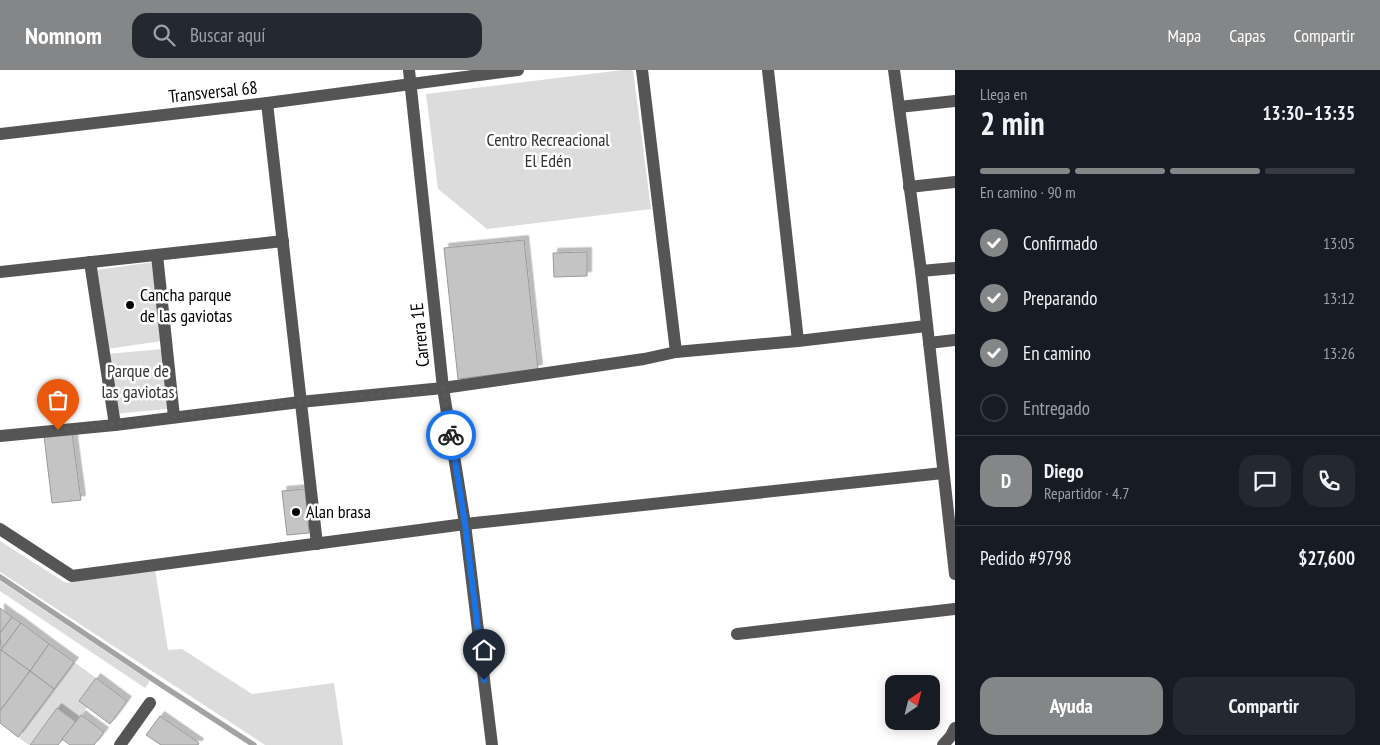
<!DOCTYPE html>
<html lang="es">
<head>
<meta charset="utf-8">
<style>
	body { margin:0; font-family:"PT Sans Narrow",sans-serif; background:#242831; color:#f1f3f6; height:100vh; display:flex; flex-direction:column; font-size:19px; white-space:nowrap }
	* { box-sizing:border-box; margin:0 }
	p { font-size:16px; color:#9ea1a6 }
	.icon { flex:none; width:28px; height:28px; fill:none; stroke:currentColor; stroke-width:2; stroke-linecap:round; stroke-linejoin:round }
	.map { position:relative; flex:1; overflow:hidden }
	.drawer { display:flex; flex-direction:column; background:#171b24; width:425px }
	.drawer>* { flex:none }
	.needle { width:32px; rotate:35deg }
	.fabs { position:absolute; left:885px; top:605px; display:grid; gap:10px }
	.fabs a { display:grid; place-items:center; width:55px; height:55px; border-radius:10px; background:#171b24; box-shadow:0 2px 12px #0003; font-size:25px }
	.pin { position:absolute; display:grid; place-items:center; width:42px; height:42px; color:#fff; margin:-51px -21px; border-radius:50% 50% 50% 0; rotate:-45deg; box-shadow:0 0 5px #0007 }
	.pin .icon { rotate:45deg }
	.courier { position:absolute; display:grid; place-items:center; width:50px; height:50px; margin:-25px; border:4px solid #1a73e8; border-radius:50%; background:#fff; color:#222; box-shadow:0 1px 6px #0007 }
	.overview em { font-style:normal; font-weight:700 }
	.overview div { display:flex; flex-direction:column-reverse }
	.overview { display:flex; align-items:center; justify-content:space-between; height:85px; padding:0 25px }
	h1 { font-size:32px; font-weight:700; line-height:38px }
	.bar { display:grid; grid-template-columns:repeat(4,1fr); gap:8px 5px; align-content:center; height:60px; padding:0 25px }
	.bar i { height:6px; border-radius:4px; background:#363941 }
	.bar .on { background:#858687 }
	.bar p { grid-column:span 4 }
	.line { display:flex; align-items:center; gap:12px; padding:0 25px; border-top:1px solid #363941 }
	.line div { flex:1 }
	.round { display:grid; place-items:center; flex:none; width:52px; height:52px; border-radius:15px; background:#242831 }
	ol { padding:0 25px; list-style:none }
	li { display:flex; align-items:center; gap:15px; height:55px }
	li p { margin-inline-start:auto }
	li .icon { padding:5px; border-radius:50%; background:#858687; color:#fff; stroke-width:4 }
	li:last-child { color:#9ea1a6 }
	li i { width:28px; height:28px; border:2px solid #363941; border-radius:50% }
	.button { display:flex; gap:10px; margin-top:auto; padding:10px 25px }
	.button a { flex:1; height:58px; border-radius:15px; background:#858687; color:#fff; font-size:20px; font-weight:700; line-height:58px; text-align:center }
	.button a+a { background:#242831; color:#f1f3f6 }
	header { display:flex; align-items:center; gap:30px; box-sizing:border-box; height:70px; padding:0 25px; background:#858687; color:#fff }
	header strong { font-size:24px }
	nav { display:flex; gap:28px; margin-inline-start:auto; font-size:18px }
	.search { width:350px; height:45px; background:#242831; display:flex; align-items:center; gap:12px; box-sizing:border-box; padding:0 18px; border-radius:15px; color:#9ea1a6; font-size:19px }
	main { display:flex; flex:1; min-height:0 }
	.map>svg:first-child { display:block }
</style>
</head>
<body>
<header>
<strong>Nomnom</strong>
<div class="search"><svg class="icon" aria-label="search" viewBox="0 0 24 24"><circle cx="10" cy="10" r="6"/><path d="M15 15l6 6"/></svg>Buscar aquí</div>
<nav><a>Mapa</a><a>Capas</a><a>Compartir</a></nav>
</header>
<main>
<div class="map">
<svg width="955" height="675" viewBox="0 0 955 675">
	<defs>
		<filter id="shadow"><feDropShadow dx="4.5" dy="-4.5" stdDeviation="0" flood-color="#0004"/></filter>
	</defs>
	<rect width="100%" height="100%" fill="#fff"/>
	<!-- green -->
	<g fill="#dcdcdc">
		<polygon points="623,0 633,0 651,139 487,159 438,119 426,24"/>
		<polygon points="154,192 162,271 107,279 96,200"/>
		<polygon points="162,279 168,339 113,344 107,284"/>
		<polygon points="0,471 66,513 155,499 168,580 182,579 252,624 334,613 343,675 265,675 0,502"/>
		<polygon points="0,511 150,611 145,618 0,521"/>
		<polygon points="74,592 96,608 79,631 87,637 76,652 57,638 29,675 18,667"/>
	</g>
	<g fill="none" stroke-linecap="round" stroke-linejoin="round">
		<!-- stream -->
		<polyline stroke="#a3a3a3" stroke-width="5.5" points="0,507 163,616 254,675"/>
	</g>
	<!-- building -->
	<g fill="#c4c4c4" stroke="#999" filter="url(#shadow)">
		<polygon points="524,170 538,299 458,309 444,178"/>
		<polygon points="587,182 587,206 554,207 553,183"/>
		<polygon points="72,363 81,430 52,433 44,366"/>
		<polygon points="305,419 309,463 287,465 282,421"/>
		<polygon points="0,538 12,547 0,563"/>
		<polygon points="12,547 21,553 1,580 0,563"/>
		<polygon points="21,553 49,574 30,601 1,580"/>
		<polygon points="49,574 74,592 54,619 30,601"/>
		<polygon points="1,580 30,601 0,641 0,581"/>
		<polygon points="30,601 54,619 18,667 0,653 0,641"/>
		<polygon points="96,608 127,631 110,654 79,631"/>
		<polygon points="57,638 76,652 58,675 30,675"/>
		<polygon points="81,645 104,662 94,675 70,675 62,669"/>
		<polygon points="160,646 199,673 198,675 161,675 146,665"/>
	</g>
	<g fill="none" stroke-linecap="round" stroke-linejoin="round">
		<!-- minor -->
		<g stroke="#555" stroke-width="12">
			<polyline points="409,0 443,318 465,454 492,675"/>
			<polyline points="642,0 676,282"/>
			<polyline points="768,0 798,271"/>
			<polyline points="894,0 921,201 955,504"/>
			<polyline points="267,33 317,474"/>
			<polyline points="899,37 955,31"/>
			<polyline points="0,64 267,33 518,0"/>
			<polyline points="909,117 955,112"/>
			<polyline points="157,185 174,347"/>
			<polyline points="90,192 115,355"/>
			<polyline points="921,201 955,198"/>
			<polyline points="0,202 283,171"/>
			<polyline points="929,273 955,270"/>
			<polyline points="0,366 115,355 300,332 443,318 644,289 676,282 798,271 926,256"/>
			<polyline points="0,459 72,506 465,454 943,403"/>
			<polyline points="737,564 955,539"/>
			<polyline points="120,675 150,633"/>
			<polyline points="943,675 951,666 955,658"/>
		</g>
	</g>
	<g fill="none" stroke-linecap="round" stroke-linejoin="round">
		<!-- done -->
		<polyline stroke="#595959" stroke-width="5" stroke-dasharray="0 9" points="58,360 300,332 444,318 451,365"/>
		<!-- route -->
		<polyline stroke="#1a73e8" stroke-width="6" points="451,365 465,454 484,610"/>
	</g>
	<!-- markers -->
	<g fill="#000" stroke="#fff" stroke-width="2">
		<circle cx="130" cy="235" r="5"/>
		<circle cx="296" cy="442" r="5"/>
	</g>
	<g text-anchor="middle" stroke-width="5" stroke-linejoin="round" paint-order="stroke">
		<!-- street labels -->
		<g font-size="18" fill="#000" stroke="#fff">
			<text transform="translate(213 22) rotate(-6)" y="6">Transversal 68</text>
			<text transform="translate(420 265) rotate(-96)" y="6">Carrera 1E</text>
		</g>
		<!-- park labels -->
		<g font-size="18" fill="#333" stroke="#fff">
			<text x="548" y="76">Centro Recreacional<tspan x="548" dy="21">El Edén</tspan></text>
			<text x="138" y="307">Parque de<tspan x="138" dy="21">las gaviotas</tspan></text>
		</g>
		<!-- poi labels -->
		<g font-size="18" fill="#000" stroke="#fff" text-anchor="start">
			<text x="140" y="231">Cancha parque<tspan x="140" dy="21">de las gaviotas</tspan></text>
			<text x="306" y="448">Alan brasa</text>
		</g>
	</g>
</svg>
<div class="fabs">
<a><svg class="needle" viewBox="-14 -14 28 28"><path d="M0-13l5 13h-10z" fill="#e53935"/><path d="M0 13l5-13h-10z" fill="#9ea1a6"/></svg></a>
</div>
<div class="pin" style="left:58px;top:360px;background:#ea580c"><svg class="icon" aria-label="bag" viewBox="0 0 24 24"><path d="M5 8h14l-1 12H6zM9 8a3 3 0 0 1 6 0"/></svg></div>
<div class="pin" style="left:484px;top:610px;background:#1f2937"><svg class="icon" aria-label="home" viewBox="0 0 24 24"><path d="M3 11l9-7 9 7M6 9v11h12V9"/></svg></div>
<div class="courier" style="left:451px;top:365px"><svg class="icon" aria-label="bike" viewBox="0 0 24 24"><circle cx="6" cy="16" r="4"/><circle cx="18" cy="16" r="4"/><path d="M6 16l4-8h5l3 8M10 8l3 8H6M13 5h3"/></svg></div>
</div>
<section class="drawer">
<div class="overview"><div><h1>2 min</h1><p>Llega en</p></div><em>13:30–13:35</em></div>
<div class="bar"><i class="on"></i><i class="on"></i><i class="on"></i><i></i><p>En camino · 90 m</p></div>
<ol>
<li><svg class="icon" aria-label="check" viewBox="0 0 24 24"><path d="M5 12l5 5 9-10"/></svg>Confirmado<p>13:05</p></li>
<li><svg class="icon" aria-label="check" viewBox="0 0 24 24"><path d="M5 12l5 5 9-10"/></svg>Preparando<p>13:12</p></li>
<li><svg class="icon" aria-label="check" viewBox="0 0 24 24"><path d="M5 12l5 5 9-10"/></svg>En camino<p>13:26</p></li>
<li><i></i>Entregado</li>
</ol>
<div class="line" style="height:90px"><b class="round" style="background:#858687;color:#fff">D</b><div><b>Diego</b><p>Repartidor · 4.7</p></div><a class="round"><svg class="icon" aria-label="chat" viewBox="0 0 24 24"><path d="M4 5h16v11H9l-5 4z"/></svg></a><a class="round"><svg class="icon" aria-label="phone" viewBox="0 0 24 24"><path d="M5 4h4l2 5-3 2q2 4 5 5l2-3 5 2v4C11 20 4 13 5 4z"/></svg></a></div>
<div class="line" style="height:65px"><div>Pedido #9798</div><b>$27,600</b></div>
<div class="button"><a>Ayuda</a><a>Compartir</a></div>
</section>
</main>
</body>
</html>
